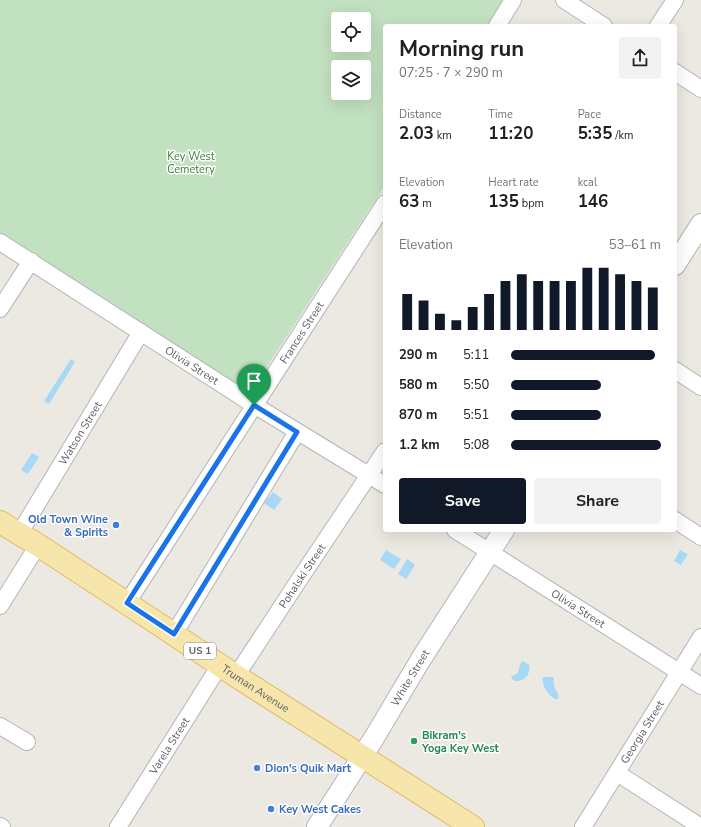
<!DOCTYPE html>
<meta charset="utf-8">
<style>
:root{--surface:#fff;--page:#f2f2f2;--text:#202124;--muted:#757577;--accent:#111827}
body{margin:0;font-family:"Nunito Sans",sans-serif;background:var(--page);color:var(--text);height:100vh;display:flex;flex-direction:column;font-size:15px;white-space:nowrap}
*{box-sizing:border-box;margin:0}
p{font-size:13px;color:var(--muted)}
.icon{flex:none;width:22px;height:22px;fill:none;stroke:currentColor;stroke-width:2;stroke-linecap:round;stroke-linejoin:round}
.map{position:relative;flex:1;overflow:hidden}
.drawer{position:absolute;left:383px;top:24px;width:294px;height:508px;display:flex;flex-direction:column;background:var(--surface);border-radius:4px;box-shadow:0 4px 16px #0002}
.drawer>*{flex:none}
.tools{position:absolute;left:331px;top:12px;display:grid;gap:8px}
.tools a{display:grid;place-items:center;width:40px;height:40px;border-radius:4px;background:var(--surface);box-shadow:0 4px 16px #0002;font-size:20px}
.pin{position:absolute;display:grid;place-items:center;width:34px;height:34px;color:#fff;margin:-41px -17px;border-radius:50% 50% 50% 0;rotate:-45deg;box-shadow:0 0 4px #0007}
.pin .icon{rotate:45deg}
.round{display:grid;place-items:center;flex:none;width:42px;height:42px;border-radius:4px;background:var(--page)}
.summary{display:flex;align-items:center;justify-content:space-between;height:68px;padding:0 16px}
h1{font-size:22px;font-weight:700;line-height:30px}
.figures{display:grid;grid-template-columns:repeat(3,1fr);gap:6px;height:68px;padding:4px 16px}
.figures div{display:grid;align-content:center}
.figures b{font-size:17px;font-weight:700}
.figures small{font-size:11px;font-weight:400}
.figures p{font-size:11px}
.chart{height:112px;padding:8px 16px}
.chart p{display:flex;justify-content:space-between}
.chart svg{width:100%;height:72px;margin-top:4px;stroke:var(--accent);stroke-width:6}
.action{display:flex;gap:8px;margin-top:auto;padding:8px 16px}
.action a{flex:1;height:46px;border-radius:4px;background:var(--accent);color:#fff;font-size:16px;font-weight:700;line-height:46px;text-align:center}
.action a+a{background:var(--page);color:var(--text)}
ul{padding:0 16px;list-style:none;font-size:13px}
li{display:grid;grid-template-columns:64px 48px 1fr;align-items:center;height:30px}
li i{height:10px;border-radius:5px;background:var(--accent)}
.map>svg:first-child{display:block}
</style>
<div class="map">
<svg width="701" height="827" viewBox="0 0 701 827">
<rect width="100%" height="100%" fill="#ece9e2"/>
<path fill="#c2e1c0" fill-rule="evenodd" d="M0,0h505l-17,26h-103v159l-135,208 -250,-159zM338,19h26v26h-26zM338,67h26v26h-26z"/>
<path fill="#a7d8f6" d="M71,359l4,3 -26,42 -5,-3z
M32,453l7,4 -11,17 -7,-4z
M273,492l9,7 -8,11 -10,-7z
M386,550l15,9 -7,10 -14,-9z
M680,550l8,4 -7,11 -7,-4z
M407,559l8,6 -9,14 -8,-5z
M523,661l6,4c2,9 -4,16 -14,16l-3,-2 -1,-3 6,-2 1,-2 3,-10z
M544,677h8l2,1c0,3 -1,5 0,7 1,6 6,7 4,14h-3c-8,-5 -11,-11 -13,-20z"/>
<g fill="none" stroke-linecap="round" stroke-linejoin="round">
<g stroke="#b2b5b8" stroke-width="18">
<g id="minor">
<path d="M564,0l40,26"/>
<path d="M497,26l16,-26"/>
<path d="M658,26l17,-26"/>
<path d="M675,72l26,17"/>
<path id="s1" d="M0,242l254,163 131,80"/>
<path d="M0,309l31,-48"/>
<path d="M675,370l26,17"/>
<path d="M675,520l26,17"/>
<path id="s2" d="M455,530l246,156"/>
<path id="s3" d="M19,534l122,-202"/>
<path id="s4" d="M127,603l258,-400"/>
<path d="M0,606l38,-61"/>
<path d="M174,634l123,-202"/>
<path id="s5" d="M236,676l61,-93 88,-132"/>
<path d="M0,726l27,16"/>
<path d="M617,773l84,54"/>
<path d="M0,826l2,1"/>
<path id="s6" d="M118,827l102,-162"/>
<path id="s7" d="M583,827l118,-190"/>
</g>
</g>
<g stroke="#b2b5b8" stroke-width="22">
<g id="tertiary">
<path d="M675,265l26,-41"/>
<path id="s8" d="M317,827l57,-89 47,-79 83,-129"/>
</g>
</g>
<g stroke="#e3b863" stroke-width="24">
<g id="primary">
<path id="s9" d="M0,522l38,23 125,82 73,49 237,151"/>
</g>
</g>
<use href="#minor" stroke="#fff" stroke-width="16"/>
<use href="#tertiary" stroke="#fff" stroke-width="20"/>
<use href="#primary" stroke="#f7e6ac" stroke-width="22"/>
</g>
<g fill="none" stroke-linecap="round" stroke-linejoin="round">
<g stroke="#fff" stroke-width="8">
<path id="route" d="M254,405l43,27 -123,202 -47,-31z"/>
</g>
<use href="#route" stroke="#1a73e8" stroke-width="5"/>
</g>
<g fill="#3f7fe0" stroke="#fff" stroke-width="1.5">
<circle cx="116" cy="525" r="4"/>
<circle cx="257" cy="768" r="4"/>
<circle cx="271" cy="809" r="4"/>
</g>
<circle fill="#2e9e5b" stroke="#fff" stroke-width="1.5" cx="414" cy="741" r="4"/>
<g text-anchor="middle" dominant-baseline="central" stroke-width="3" stroke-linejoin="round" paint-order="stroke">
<rect fill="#fff" stroke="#8c8e90" stroke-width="1" x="184" y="643" width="32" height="16" rx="3"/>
<g font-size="10" font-weight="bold" fill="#5a5e61">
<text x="200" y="651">US 1</text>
</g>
<g font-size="11" fill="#3d7e3c" stroke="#fff">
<text x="191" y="156">Key West<tspan x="191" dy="13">Cemetery</tspan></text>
</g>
<g font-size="11" fill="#5a5e61" stroke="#fff">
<text stroke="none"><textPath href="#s4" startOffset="322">Frances Street</textPath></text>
<text stroke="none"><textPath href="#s1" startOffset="228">Olivia Street</textPath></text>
<text stroke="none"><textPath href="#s3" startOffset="118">Watson Street</textPath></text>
<text stroke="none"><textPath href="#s5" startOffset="120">Pohalski Street</textPath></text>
<text stroke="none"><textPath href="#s2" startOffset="146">Olivia Street</textPath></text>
<text stroke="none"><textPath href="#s8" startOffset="176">White Street</textPath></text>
<text stroke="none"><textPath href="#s9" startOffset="305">Truman Avenue</textPath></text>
<text stroke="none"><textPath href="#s7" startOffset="112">Georgia Street</textPath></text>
<text stroke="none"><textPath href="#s6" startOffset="96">Varela Street</textPath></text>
</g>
<g font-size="11" font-weight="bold" fill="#366cbe" stroke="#fff" text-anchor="start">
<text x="108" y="519" text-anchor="end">Old Town Wine<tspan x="108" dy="13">&amp; Spirits</tspan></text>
<text x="265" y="768">Dion's Quik Mart</text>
<text x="279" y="809">Key West Cakes</text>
</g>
<g font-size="11" font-weight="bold" fill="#27864d" stroke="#fff" text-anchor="start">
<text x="422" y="735">Bikram's<tspan x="422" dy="13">Yoga Key West</tspan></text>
</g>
</g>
</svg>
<div class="tools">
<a><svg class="icon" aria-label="locate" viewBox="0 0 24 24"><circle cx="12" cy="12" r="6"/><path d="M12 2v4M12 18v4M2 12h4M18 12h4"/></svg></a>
<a><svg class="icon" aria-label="layers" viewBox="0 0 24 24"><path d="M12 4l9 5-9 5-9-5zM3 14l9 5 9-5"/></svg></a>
</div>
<div class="pin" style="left:254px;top:405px;background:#1e9e55"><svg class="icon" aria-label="arrive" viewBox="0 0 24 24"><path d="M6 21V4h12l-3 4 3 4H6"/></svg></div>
<section class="drawer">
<div class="summary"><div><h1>Morning run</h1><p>07:25 · 7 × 290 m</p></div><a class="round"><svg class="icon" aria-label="share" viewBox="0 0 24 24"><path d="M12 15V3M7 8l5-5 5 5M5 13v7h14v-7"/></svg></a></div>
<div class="figures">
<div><p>Distance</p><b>2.03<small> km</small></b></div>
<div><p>Time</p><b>11:20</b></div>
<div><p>Pace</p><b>5:35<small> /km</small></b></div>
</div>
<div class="figures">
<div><p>Elevation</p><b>63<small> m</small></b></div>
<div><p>Heart rate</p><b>135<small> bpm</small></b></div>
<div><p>kcal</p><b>146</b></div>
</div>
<div class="chart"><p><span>Elevation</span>53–61 m</p>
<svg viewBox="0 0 160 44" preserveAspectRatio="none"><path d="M5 44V22M15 44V26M25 44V34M35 44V38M45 44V30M55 44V22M65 44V14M75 44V10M85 44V14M95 44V14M105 44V14M115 44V6M125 44V6M135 44V10M145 44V14M155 44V18"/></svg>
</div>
<ul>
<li><b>290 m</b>5:11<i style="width:96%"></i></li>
<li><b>580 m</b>5:50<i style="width:60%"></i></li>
<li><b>870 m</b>5:51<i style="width:60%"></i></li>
<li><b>1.2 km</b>5:08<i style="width:100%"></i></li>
</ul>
<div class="action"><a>Save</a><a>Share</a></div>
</section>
</div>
